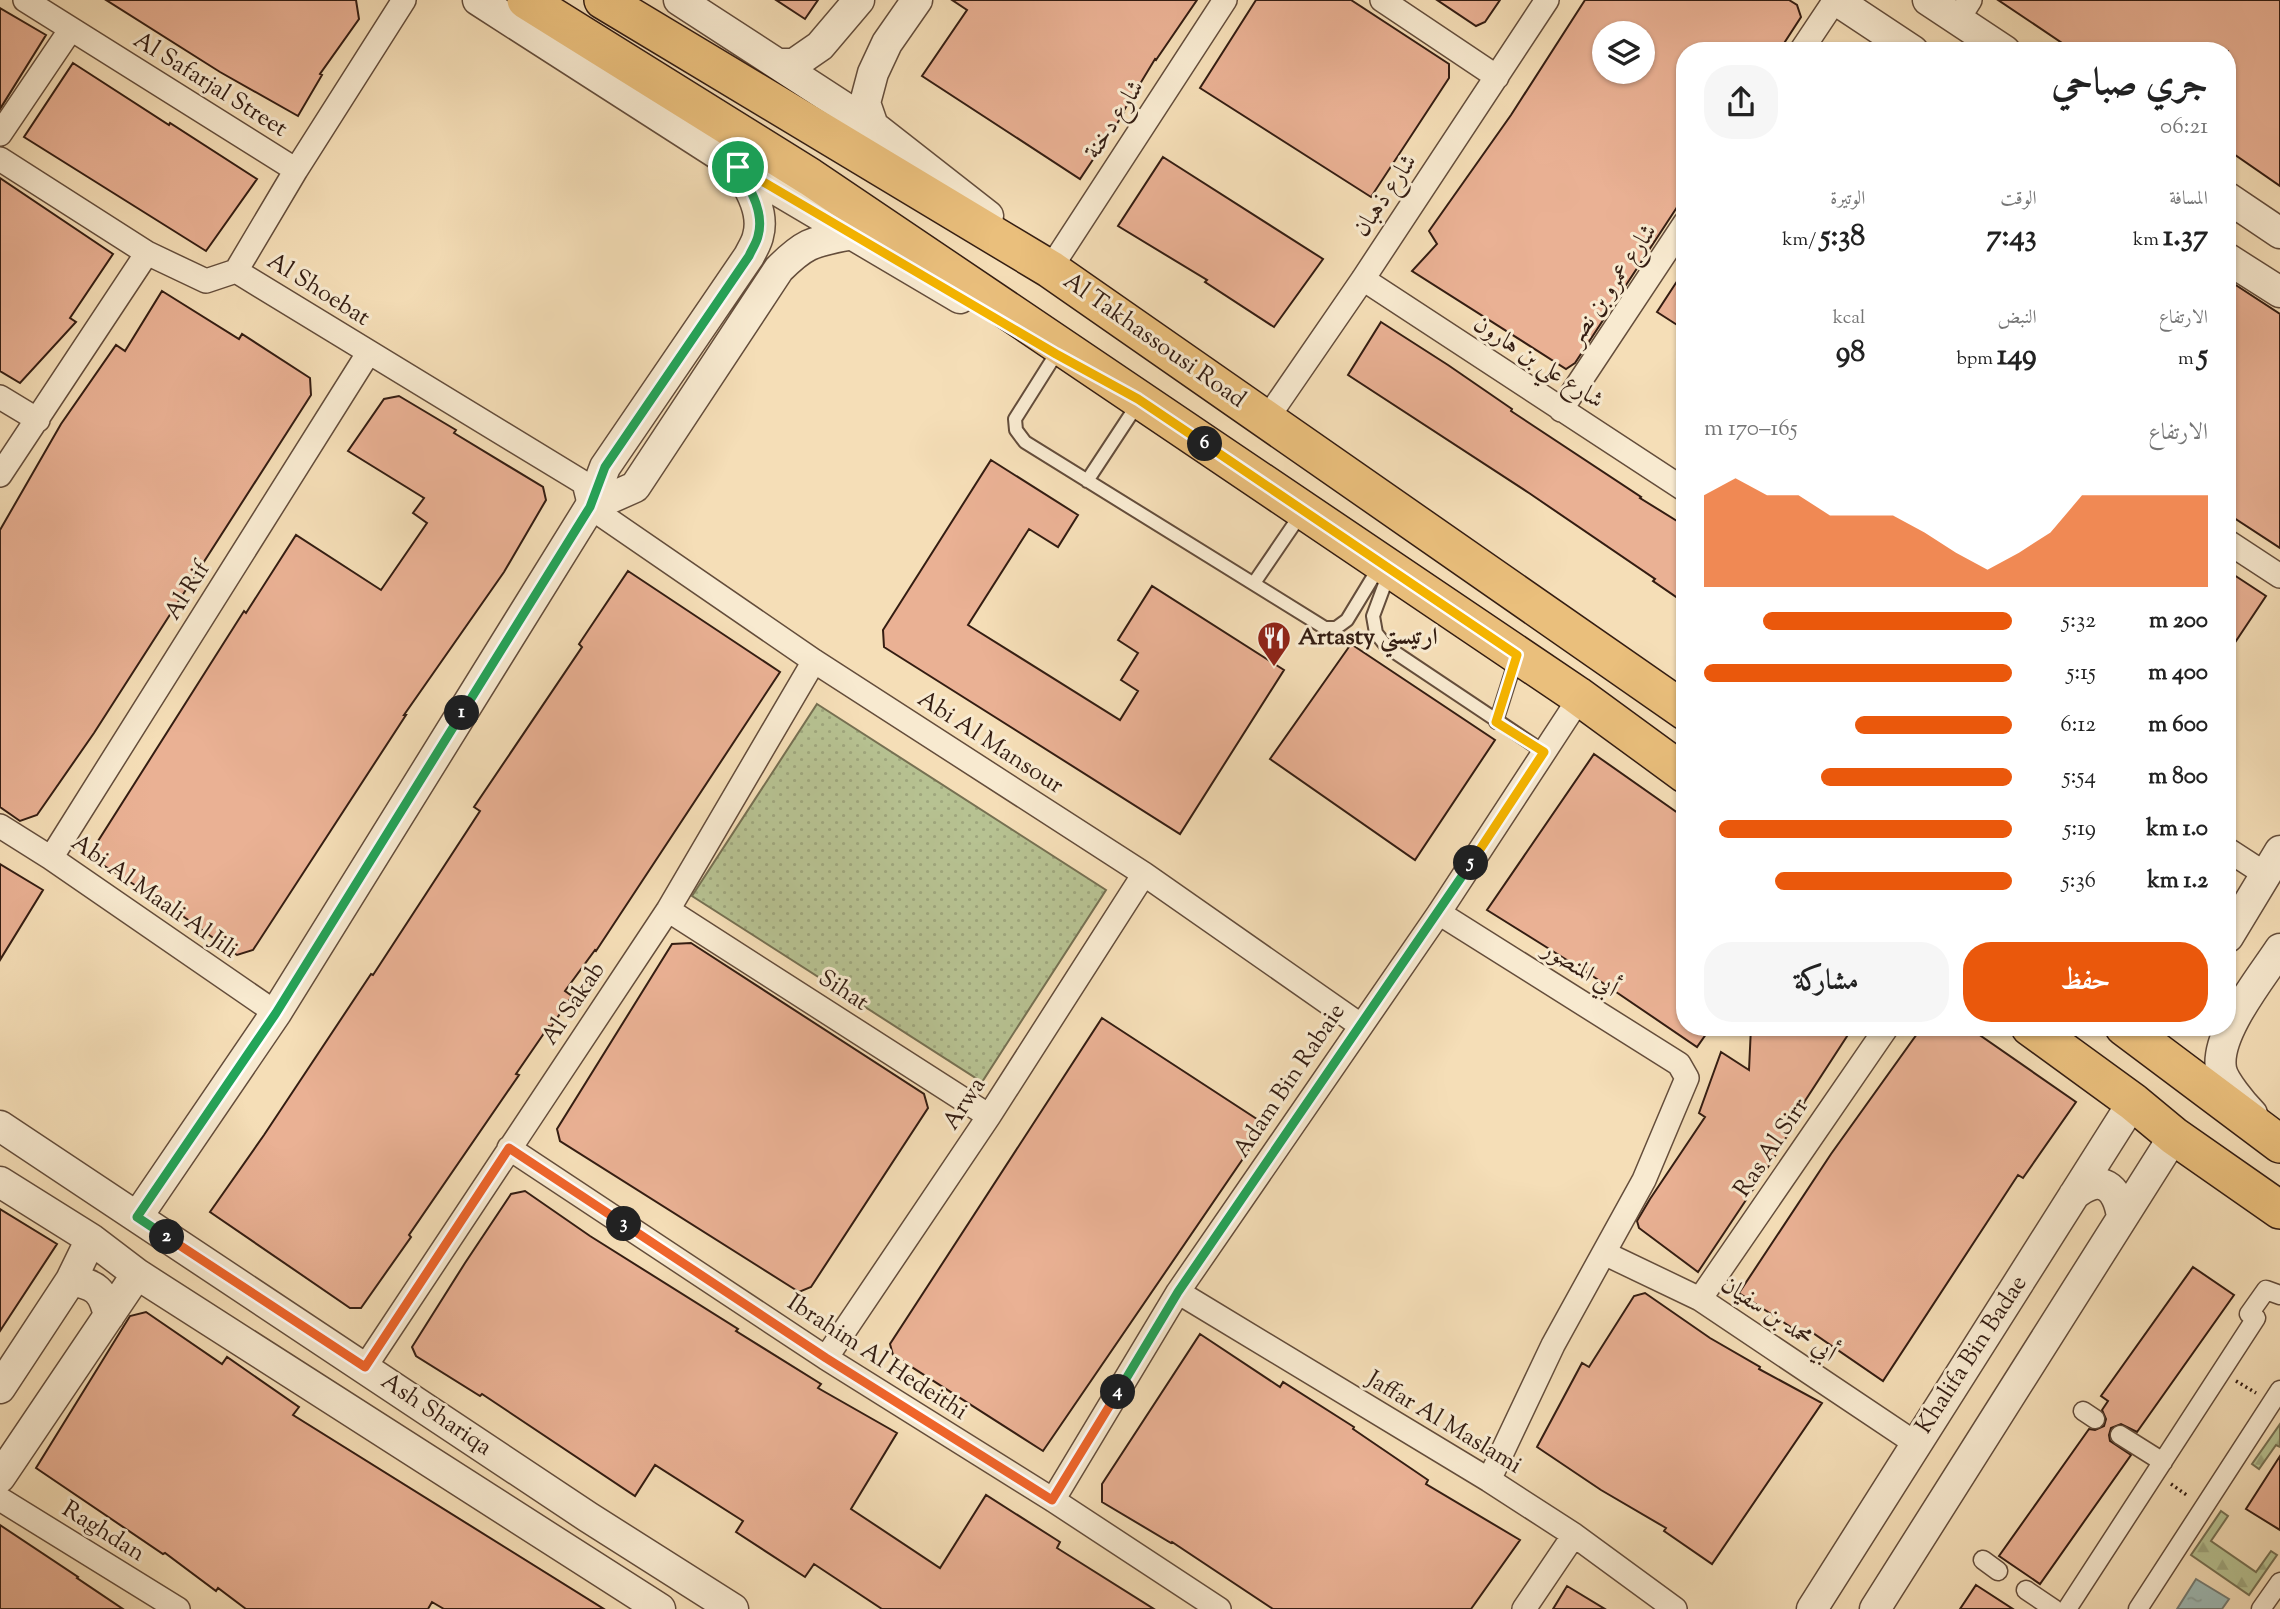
<!DOCTYPE html>
<html lang="ar">
<meta charset="utf-8">
<style>
:root{--surface:#fff;--page:#f6f6f6;--text:#222;--muted:#767676;--accent:#ea580c}
body{margin:0;font-family:"Sorts Mill Goudy",Amiri,serif;background:var(--page);color:var(--text);direction:rtl;height:100vh;display:flex;flex-direction:column;font-size:26px;white-space:nowrap}
*{box-sizing:border-box;margin:0}
p{font-size:23px;color:var(--muted)}
.icon{flex:none;width:38px;height:38px;fill:none;stroke:currentColor;stroke-width:2;stroke-linecap:round;stroke-linejoin:round}
.map{position:relative;flex:1;overflow:hidden;direction:ltr}
.sheet{position:absolute;left:1676px;top:42px;width:560px;height:994px;display:flex;flex-direction:column;background:var(--surface);border-radius:28px;box-shadow:0 2px 5px #0004;direction:rtl}
.sheet>*{flex:none}
.tools{position:absolute;left:1592px;top:21px;display:grid;gap:14px}
.tools a{display:grid;place-items:center;width:63px;height:63px;border-radius:50%;background:var(--surface);box-shadow:0 2px 5px #0004;font-size:35px}
.pin{position:absolute;display:grid;place-items:center;width:60px;height:60px;color:#fff;margin:-30px;border:4px solid #fff;border-radius:50%;box-shadow:0 2px 7px #0007}
.km{position:absolute;width:35px;height:35px;margin:-18px;border-radius:50%;background:#222;color:#fff;font-size:19px;line-height:35px;text-align:center}
.round{display:grid;place-items:center;flex:none;width:74px;height:74px;border-radius:28px;background:var(--page)}
.summary{display:flex;align-items:center;justify-content:space-between;height:119px;padding:0 28px}
h1{font-size:38px;font-weight:700;line-height:52px}
.stats{display:grid;grid-template-columns:repeat(3,1fr);gap:10px;height:119px;padding:7px 28px}
.stats div{display:grid;align-content:center}
.stats b{font-size:30px;font-weight:700}
.stats small{font-size:19px;font-weight:400}
.stats p{font-size:19px}
.chart{height:196px;padding:14px 28px}
.chart p{display:flex;justify-content:space-between}
.chart svg{width:100%;height:126px;margin-top:7px;fill:var(--accent);opacity:.7}
.action{display:flex;gap:14px;margin-top:auto;padding:14px 28px}
.action a{flex:1;height:80px;border-radius:28px;background:var(--accent);color:#fff;font-size:28px;font-weight:700;line-height:80px;text-align:center}
.action a+a{background:var(--page);color:var(--text)}
ul{padding:0 28px;list-style:none;font-size:23px}
li{display:grid;grid-template-columns:112px 84px 1fr;align-items:center;height:52px}
li i{height:18px;border-radius:9px;background:var(--accent)}
.map>svg:first-child{display:block}
</style>
<div class="map">
<svg width="2280" height="1609" viewBox="0 0 2280 1609">
<defs>
<pattern id="forest-firs" width="22" height="20" patternUnits="userSpaceOnUse" patternTransform="scale(1.75)"><rect width="22" height="20" fill="#b7c292"/><path d="M5 1l3.5 6h-7zM16 11l3.5 6h-7z" fill="#9ea67d"/></pattern>
<pattern id="park-dots" width="8" height="8" patternUnits="userSpaceOnUse" patternTransform="scale(1.75)"><rect width="8" height="8" fill="#b7c292"/><path d="M2 2h.1M6 6h.1" fill="none" stroke="#9ea67d" stroke-width="1.8" stroke-linecap="round"/></pattern>
<pattern id="water-ripples" width="26" height="14" patternUnits="userSpaceOnUse" patternTransform="scale(1.75)"><rect width="26" height="14" fill="#9ebbb6"/><path d="M2 4q2-2 4 0t4 0M15 11q2-2 4 0t4 0" fill="none" stroke="#89a09b"/></pattern>
</defs>
<rect width="100%" height="100%" fill="#f5deb7"/>
<filter id="stains"><feTurbulence type="fractalNoise" baseFrequency=".00286" numOctaves="4"/><feColorMatrix values="0 0 0 0 .2 0 0 0 0 .09 0 0 0 0 .02 0 0 0 .5 -.17"/></filter>
<radialGradient id="worn" r=".72"><stop offset=".6" stop-color="#630" stop-opacity="0"/><stop offset="1" stop-color="#630" stop-opacity=".3"/></radialGradient>
<path fill="url(#forest-firs)" stroke="#767052" stroke-width="2" d="M2280,1424v23l-4,-2 -17,24 -7,-5z
M2221,1511l7,5 -17,25 45,31 15,-21 6,4 -28,40 -58,-40z"/>
<path fill="url(#park-dots)" stroke="#767052" stroke-width="2" d="M817,704l289,186 -124,192 -290,-186z"/>
<path fill="url(#water-ripples)" stroke="#747c74" stroke-width="2" d="M2196,1579l33,20 -7,10h-45z"/>
<path fill="#eab194" stroke="#341d12" stroke-width="2" fill-rule="evenodd" d="M106,0h250l3,19 -39,55 2,1 -24,41 -78,-44z
M776,0h42l-13,19z
M952,0h245l-41,60 -1,-1 -32,53 1,1 -44,66 -158,-103 45,-66z
M1256,0h95l98,64v14l-78,119 -171,-109z
M1437,0h63l-15,22 -9,4z
M1585,0h204l8,5 4,12 -22,34h-94v144l-110,168 -9,6 -154,-98 25,-27 -8,-13 82,-116zM1605,33h38v39h-38z
M1998,0h282v186l-52,-36v-99h-154z
M0,8l46,27 -46,74z
M73,63l96,62 1,-2 87,56 -51,72 -182,-114z
M1163,157l160,102 -49,68 -69,-45 2,-2 -89,-54z
M0,178l113,76 -43,64 6,4 -56,61 -20,-12z
M1685,269v61l-28,-18z
M2228,280l52,34v234l-52,-34z
M162,291l77,48 3,-5 68,44 1,17 -217,338 -57,82 -17,6 -20,-14v-277l61,-106 55,-79 9,6z
M1381,322l67,43 64,44 -1,2 130,86 -1,1 45,28v77l-32,-22 2,-2 -126,-86 -181,-118z
M399,396l57,34 -2,3 89,54 3,13 -42,72 -100,143h2l-153,235 -16,5 -64,-46 -78,-49 -2,-11 151,-238 2,2 50,-78 85,55 46,-67 -14,-10 11,-15 -76,-47 36,-52z
M991,460l87,55 -20,32 -29,-18 -61,96 152,95 18,-29 -17,-11 17,-27 -20,-13 34,-54 132,84 -104,164 -296,-187 -1,-17z
M628,571l152,101 -184,279 -1,-1 -30,41 7,5 -21,31 -2,-1 -33,48 3,1 -110,160 2,2 -50,71h-11l-140,-96 54,-77 107,-161 2,1 107,-164 -6,-4 108,-160 -3,-3z
M2228,571l38,25 -38,57z
M1351,644l144,96 -80,120 -145,-101z
M1594,754l91,64v209h26l-14,20 -103,-70 -107,-67z
M0,864l43,26 -43,70z
M691,943l233,151 4,14 -117,179 -12,5 -239,-151 -3,-12 115,-185z
M1102,1018l164,107 -223,326 -150,-96 -3,-11z
M1751,1027h102l-50,77 3,1 -36,59 -72,108 -59,-44 -2,-7 13,-22 55,-82 -6,-4 22,-61 28,18z
M1922,1027h46l108,75 -53,76 -5,-3 -135,206 -76,-52 -4,6 -64,-42 92,-139z
M525,1191l65,45 148,93 -2,2 85,53 -3,4 79,45 -46,76 89,59 46,-73 74,47 -3,6 97,61h-272l-68,-45 -9,13 -69,-45 7,-11 -88,-56 -20,31 -153,-102 -2,2 -64,-40 -4,-9 53,-84 46,-69z
M0,1209l57,35 -57,87z
M2193,1267l41,28 -97,137 -16,-8 -10,4 -2,7 1,6 21,14 -91,129 -41,-28 90,-127 6,1 9,-4 2,-7 -4,-9 6,-9 -7,-5z
M1645,1293l65,45 50,29 -1,2 63,34 -110,161 -48,-33 2,-3 -65,-38 -64,-43 45,-84 7,4 45,-71z
M146,1312l76,52 5,-7 72,50 -6,8 311,194h-160l-12,-7 -4,7h-182l-28,-21 -2,3 -51,-38 -2,1 -127,-86 94,-152z
M1200,1334l80,53 3,-5 71,45 -1,2 75,51 -2,4 94,56 -49,69h-198l-101,-67 -1,1 -69,-41v-18z
M2280,1456v74l-34,-21z
M0,1525l78,52 -1,1 46,31h-123z
M1976,1585l37,24h-53z
M1567,1586l38,23h-52z"/>
<g fill="none" stroke-linecap="round" stroke-linejoin="round">
<g stroke="#644d3b" stroke-width="16">
<path id="service" d="M1056,354l-41,65 1,11 9,12 300,186h11l11,-8 34,-56
M1087,481l52,-79
M1389,573l-16,43 3,17 11,14 157,105
M1254,583l47,-69
M1496,722l20,-63"/>
</g>
<g stroke="#644d3b" stroke-width="21">
<path id="pedestrian" d="M2083,1411l12,8
M2120,1435l43,27
M1983,1560l15,11
M2026,1590l28,19
M2067,1609l189,-291 -7,-4 17,-24 14,5
M2138,1609l142,-219
M2261,1609l19,-27"/>
</g>
<g stroke="#644d3b" stroke-width="26">
<path id="minor" d="M25,0l271,170
M1382,0l115,77
M1958,19l12,-19
M1801,51l34,-51
M0,134l71,-105
M0,159l147,94 59,28 30,-10 348,212 6,24 224,154 330,213 216,151
M1050,269l175,-269
M236,271l60,-101 108,-170
M1363,279l322,211
M0,397l38,23
M1561,410l124,-187
M1266,420l97,-141 184,-279
M0,475l147,-222
M2228,542l52,34
M0,826l51,32 225,155
M2228,850l37,24
M51,858l318,-506
M668,910l321,206
M1439,913l240,151 8,14 -43,102 -91,165 -64,135
M509,1148l317,210 227,142 166,109
M1604,1253l96,46 215,144
M1178,1292l311,188 85,55 101,74
M1700,1299l187,-272
M826,1358l163,-242 155,-242
M365,1367l303,-457 146,-249
M0,1499l178,110
M1053,1500l125,-208 261,-379 136,-208 2,-10
M1524,1609l50,-74"/>
</g>
<g stroke="#644d3b" stroke-width="33">
<path id="tertiary" d="M478,0l260,167 222,131
M679,0l194,126 115,90
M1836,0l77,51
M1928,0l77,51
M778,64h16l26,-18 39,-46
M873,126l-8,-23 8,-30 14,-30 30,-43
M2228,198l52,35
M2228,259l52,33
M590,507l15,-40 144,-211c3,-6 8,-14 9,-20 7,-24 -9,-49 -20,-68
M2228,937l52,-86
M2252,1114c-9,-9 -29,-33 -31,-45 -6,-35 40,-91 59,-120
M0,1126l588,391 145,92
M0,1182l91,57 46,35 523,335
M2074,1195c27,-23 44,-8 48,22
M137,1217l139,-204 314,-506 45,-20 144,-218c28,-28 35,-27 73,-35
M71,1280c25,5 32,10 38,36
M0,1388l71,-108 20,-41
M0,1477l137,-203
M1812,1609l321,-507
M1875,1609l299,-473"/>
</g>
<g stroke="#341d12" stroke-width="40">
<path id="primary" d="M526,0l284,177 767,518 108,79
M603,0l447,269 635,442
M2030,1027l103,75 41,34 106,74
M2124,1027l156,117"/>
</g>
<path stroke="#341d12" stroke-width="3.5" stroke-dasharray="2 3.5" stroke-linecap="butt" d="M2236,1381l20,12
M2171,1484l17,12"/>
<use href="#service" stroke="#f8ead0" stroke-width="12"/>
<use href="#pedestrian" stroke="#f8ead0" stroke-width="18"/>
<use href="#minor" stroke="#f8ead0" stroke-width="23"/>
<use href="#tertiary" stroke="#f8ead0" stroke-width="30"/>
<use href="#primary" stroke="#eabf7c" stroke-width="37"/>
</g>
<g fill="none" stroke-linecap="round" stroke-linejoin="round">
<g stroke="#fff" stroke-width="14">
<path id="split-1" d="M462,713l128,-206 15,-40 144,-211c3,-7 8,-14 9,-20 7,-24 -9,-49 -20,-69"/>
</g>
<g stroke="#fff" stroke-width="14">
<path id="split-2" d="M167,1237l-30,-20 139,-204 186,-300"/>
</g>
<g stroke="#fff" stroke-width="14">
<path id="split-3" d="M167,1237l198,130 144,-219 115,76"/>
</g>
<g stroke="#fff" stroke-width="14">
<path id="split-4" d="M624,1224l202,134 226,142 66,-108"/>
</g>
<g stroke="#fff" stroke-width="14">
<path id="split-5" d="M1118,1392l60,-100 293,-429"/>
</g>
<g stroke="#fff" stroke-width="14">
<path id="split-6" d="M1205,444l312,211 -21,67 48,30 -73,111"/>
</g>
<g stroke="#fff" stroke-width="14">
<path id="split-7" d="M738,167l318,187 82,45 67,45"/>
</g>
<use href="#split-1" stroke="#22a559" stroke-width="9"/>
<use href="#split-2" stroke="#22a559" stroke-width="9"/>
<use href="#split-3" stroke="#f0652b" stroke-width="9"/>
<use href="#split-4" stroke="#f0652b" stroke-width="9"/>
<use href="#split-5" stroke="#22a559" stroke-width="9"/>
<use href="#split-6" stroke="#f5b400" stroke-width="9"/>
<use href="#split-7" stroke="#f5b400" stroke-width="9"/>
</g>
<defs>
<g id="restaurant-pin" transform="scale(1.75)"><path d="M0 17L-7.5 6A9.5 9.5 0 1 1 7.5 6Z" fill="#8f2418" stroke="#f8ead0"/><path d="M-5-6h1v4h1v-4h1v4h1v-4h1v5L-1.5 .5V6h-2V.5L-5-1ZM5-6V6H3V1.5H1.5Q1.5-4 5-6Z" fill="#fff"/></g>
</defs>
<g fill-rule="evenodd">
<use href="#restaurant-pin" x="1274" y="638"/>
</g>
<g text-anchor="middle" dominant-baseline="central" stroke-width="6" stroke-linejoin="round" paint-order="stroke">
<g font-size="24" fill="#341d12" stroke="#f8ead0">
<text transform="translate(210 85) rotate(32)">Al Safarjal Street</text>
<text transform="translate(1115 120) rotate(-57)">شارع دخنة</text>
<text transform="translate(1386 196) rotate(-56)">شارع ذهبان</text>
<text transform="translate(1613 285) rotate(-56)">شارع عمرو بن نصر</text>
<text transform="translate(318 290) rotate(32)">Al Shoebat</text>
<text transform="translate(1154 341) rotate(35)">Al Takhassousi Road</text>
<text transform="translate(1538 363) rotate(33)">شارع علي بن هارون</text>
<text transform="translate(188 591) rotate(-58)">Al Rif</text>
<text transform="translate(990 743) rotate(33)">Abi Al Mansour</text>
<text transform="translate(154 897) rotate(35)">Abi Al Maali Al Jili</text>
<text transform="translate(1580 970) rotate(32)">أبي المنصور</text>
<text transform="translate(843 991) rotate(33)">Sihat</text>
<text transform="translate(574 1004) rotate(-56)">Al Sakab</text>
<text transform="translate(1290 1081) rotate(-56)">Adam Bin Rabaie</text>
<text transform="translate(965 1104) rotate(-57)">Arwa</text>
<text transform="translate(1772 1148) rotate(-56)">Ras Al Sirr</text>
<text transform="translate(1778 1320) rotate(34)">أبي محمد بن سفيان</text>
<text transform="translate(1972 1355) rotate(-57)">Khalifa Bin Badae</text>
<text transform="translate(877 1358) rotate(33)">Ibrahim Al Hedeithi</text>
<text transform="translate(436 1415) rotate(34)">Ash Shariqa</text>
<text transform="translate(1444 1423) rotate(31)">Jaffar Al Maslami</text>
<text transform="translate(103 1532) rotate(32)">Raghdan</text>
</g>
<g font-size="24" font-weight="bold" fill="#341d12" stroke="#f8ead0" text-anchor="start">
<text x="1298" y="638">Artasty ارتيستي</text>
</g>
</g>
<rect width="100%" height="100%" filter="url(#stains)"/>
<rect width="100%" height="100%" fill="url(#worn)"/>
</svg>
<div class="tools">
<a><svg class="icon" aria-label="layers" viewBox="0 0 24 24"><path d="M12 4l9 5-9 5-9-5zM3 14l9 5 9-5"/></svg></a>
</div>
<div class="pin" style="left:738px;top:167px;background:#1e9e55"><svg class="icon" aria-label="arrive" viewBox="0 0 24 24"><path d="M6 21V4h12l-3 4 3 4H6"/></svg></div>
<b class="km" style="left:462px;top:713px">1</b>
<b class="km" style="left:167px;top:1237px">2</b>
<b class="km" style="left:624px;top:1224px">3</b>
<b class="km" style="left:1118px;top:1392px">4</b>
<b class="km" style="left:1471px;top:863px">5</b>
<b class="km" style="left:1205px;top:444px">6</b>
<section class="sheet">
<div class="summary"><div><h1>جري صباحي</h1><p>06:21</p></div><a class="round"><svg class="icon" aria-label="share" viewBox="0 0 24 24"><path d="M12 15V3M7 8l5-5 5 5M5 13v7h14v-7"/></svg></a></div>
<div class="stats">
<div><p>المسافة</p><b>1.37<small> km</small></b></div>
<div><p>الوقت</p><b>7:43</b></div>
<div><p>الوتيرة</p><b>5:38<small> /km</small></b></div>
</div>
<div class="stats">
<div><p>الارتفاع</p><b>5<small> m</small></b></div>
<div><p>النبض</p><b>149<small> bpm</small></b></div>
<div><p>kcal</p><b>98</b></div>
</div>
<div class="chart"><p><span>الارتفاع</span>165–170 m</p>
<svg viewBox="0 0 160 44" preserveAspectRatio="none"><path d="M0 44V12L10 6L20 12L30 12L40 19L50 19L60 19L70 25L80 32L90 38L100 32L110 25L120 12L130 12L140 12L150 12L160 12V44z"/></svg>
</div>
<ul>
<li><b>200 m</b>5:32<i style="width:81%"></i></li>
<li><b>400 m</b>5:15<i style="width:100%"></i></li>
<li><b>600 m</b>6:12<i style="width:51%"></i></li>
<li><b>800 m</b>5:54<i style="width:62%"></i></li>
<li><b>1.0 km</b>5:19<i style="width:95%"></i></li>
<li><b>1.2 km</b>5:36<i style="width:77%"></i></li>
</ul>
<div class="action"><a>حفظ</a><a>مشاركة</a></div>
</section>
</div>
